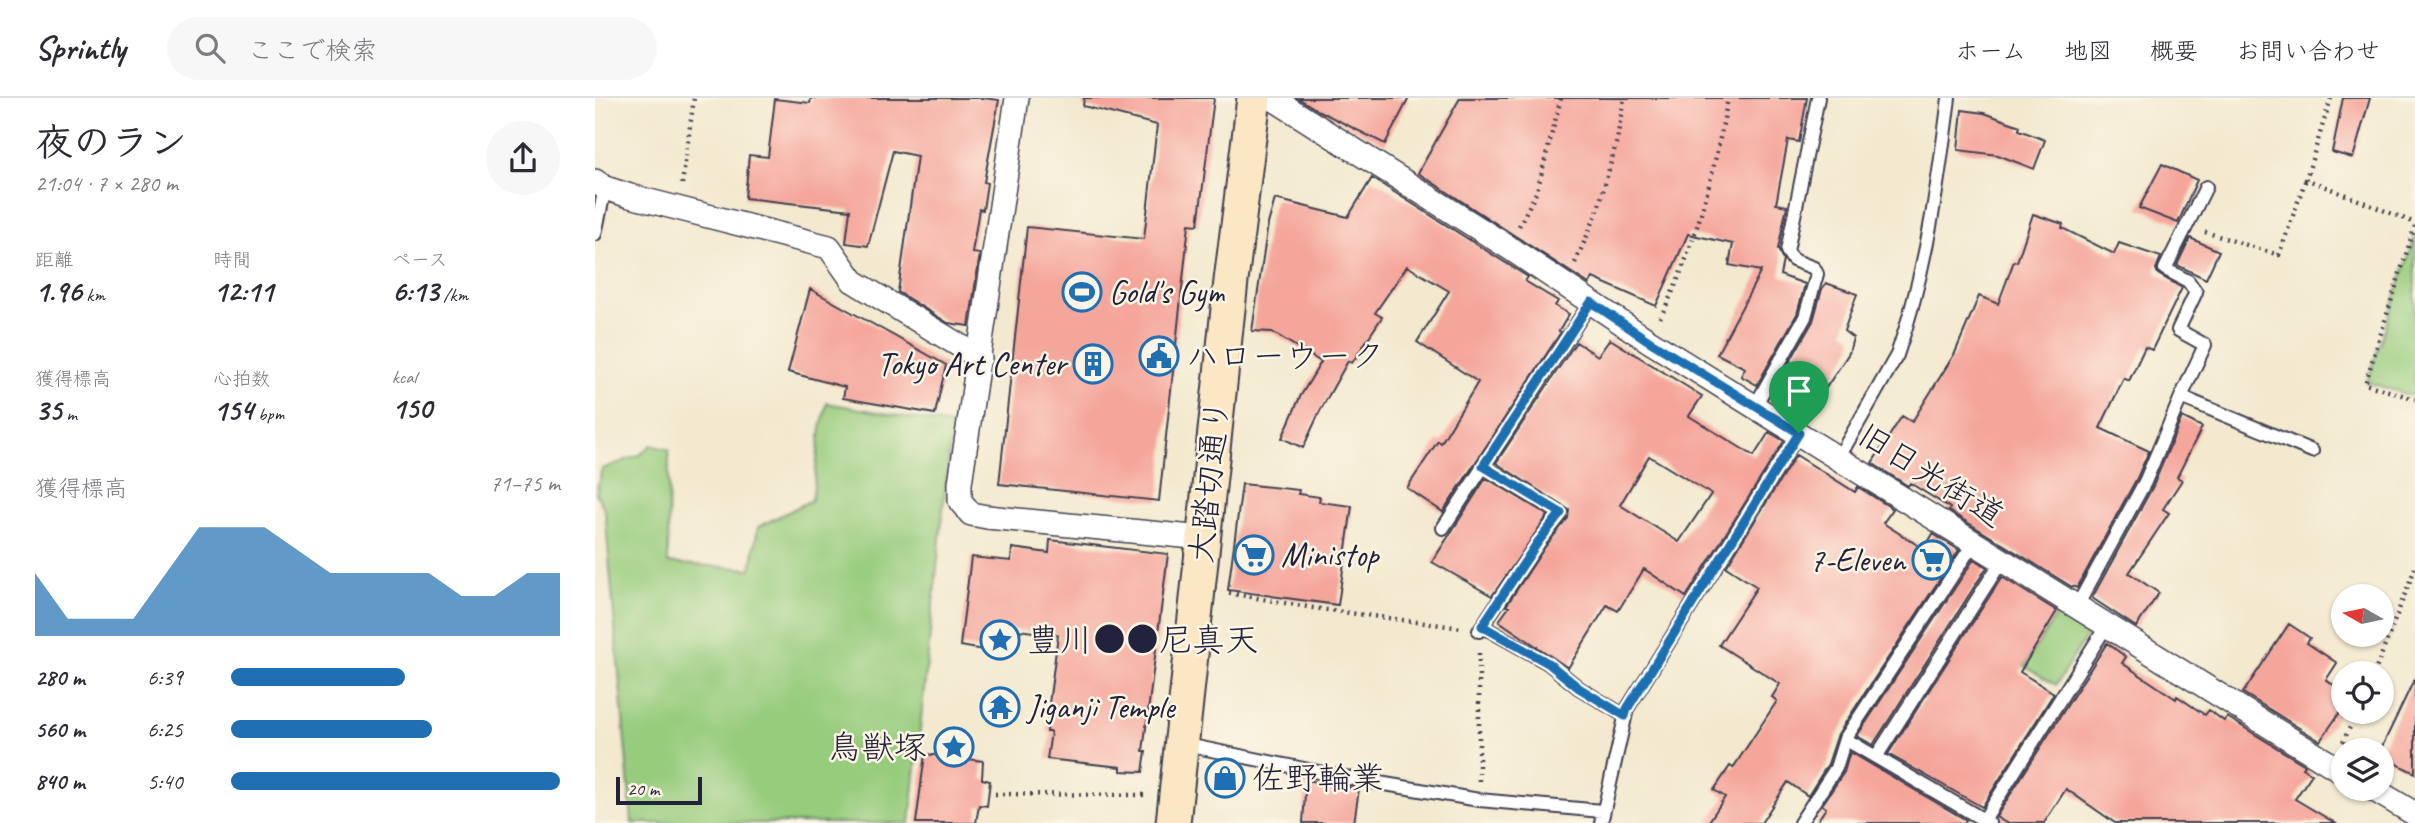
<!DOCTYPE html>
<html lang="ja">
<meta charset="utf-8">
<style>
:root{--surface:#fff;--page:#f7f7f7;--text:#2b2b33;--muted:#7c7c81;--line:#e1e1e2;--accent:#1f6fb2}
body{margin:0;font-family:Caveat,"Klee One",sans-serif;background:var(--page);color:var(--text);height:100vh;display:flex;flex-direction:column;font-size:26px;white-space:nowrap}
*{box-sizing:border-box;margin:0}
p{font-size:23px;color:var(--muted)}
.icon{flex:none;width:38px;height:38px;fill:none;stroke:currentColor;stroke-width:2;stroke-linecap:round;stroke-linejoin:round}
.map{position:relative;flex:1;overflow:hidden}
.details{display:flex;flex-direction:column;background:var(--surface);width:595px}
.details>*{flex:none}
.needle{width:46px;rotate:279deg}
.controls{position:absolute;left:1736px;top:486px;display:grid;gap:14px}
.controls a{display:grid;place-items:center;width:63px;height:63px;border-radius:50%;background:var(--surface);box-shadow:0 2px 5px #0004;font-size:35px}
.scale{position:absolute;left:21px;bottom:18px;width:86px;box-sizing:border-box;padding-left:7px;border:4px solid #22223b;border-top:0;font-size:19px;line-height:24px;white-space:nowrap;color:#22223b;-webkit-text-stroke:5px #fcf5e5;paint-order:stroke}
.pin{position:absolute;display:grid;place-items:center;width:60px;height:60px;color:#fff;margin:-72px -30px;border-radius:50% 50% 50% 0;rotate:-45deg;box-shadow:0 0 7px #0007}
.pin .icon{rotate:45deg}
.round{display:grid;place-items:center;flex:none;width:74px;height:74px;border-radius:37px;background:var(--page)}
.overview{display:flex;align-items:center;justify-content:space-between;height:119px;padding:0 35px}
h1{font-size:38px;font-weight:800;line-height:52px}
.metrics{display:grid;grid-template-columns:repeat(3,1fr);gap:10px;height:119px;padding:7px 35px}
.metrics div{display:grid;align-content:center}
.metrics b{font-size:30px;font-weight:800}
.metrics small{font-size:19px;font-weight:400}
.metrics p{font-size:19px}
.chart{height:196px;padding:14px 35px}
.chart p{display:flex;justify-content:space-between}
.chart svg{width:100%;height:126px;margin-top:7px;fill:var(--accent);opacity:.7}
ul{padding:0 35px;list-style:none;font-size:23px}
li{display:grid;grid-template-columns:112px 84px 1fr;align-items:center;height:52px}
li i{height:18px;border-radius:9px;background:var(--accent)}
header{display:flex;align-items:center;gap:42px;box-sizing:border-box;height:98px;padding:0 35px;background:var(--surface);border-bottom:2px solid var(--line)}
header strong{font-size:33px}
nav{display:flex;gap:38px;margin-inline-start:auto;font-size:24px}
.search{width:490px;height:63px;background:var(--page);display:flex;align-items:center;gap:18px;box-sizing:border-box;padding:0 24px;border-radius:38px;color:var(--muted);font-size:26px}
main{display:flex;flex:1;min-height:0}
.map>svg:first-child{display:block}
</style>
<header>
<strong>Sprintly</strong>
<div class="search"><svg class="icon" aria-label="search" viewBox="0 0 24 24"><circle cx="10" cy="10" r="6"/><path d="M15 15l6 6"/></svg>ここで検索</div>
<nav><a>ホーム</a><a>地図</a><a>概要</a><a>お問い合わせ</a></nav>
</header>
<main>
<section class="details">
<div class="overview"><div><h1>夜のラン</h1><p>21:04 · 7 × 280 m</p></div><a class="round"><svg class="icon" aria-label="share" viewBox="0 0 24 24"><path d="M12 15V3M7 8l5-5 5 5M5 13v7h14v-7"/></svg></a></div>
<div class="metrics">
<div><p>距離</p><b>1.96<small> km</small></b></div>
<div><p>時間</p><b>12:11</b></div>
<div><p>ペース</p><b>6:13<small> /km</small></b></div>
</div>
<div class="metrics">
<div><p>獲得標高</p><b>35<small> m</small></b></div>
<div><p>心拍数</p><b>154<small> bpm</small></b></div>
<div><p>kcal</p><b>150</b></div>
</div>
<div class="chart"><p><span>獲得標高</span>71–75 m</p>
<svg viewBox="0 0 160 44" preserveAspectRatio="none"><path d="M0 44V22L10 38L20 38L30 38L40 22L50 6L60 6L70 6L80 14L90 22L100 22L110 22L120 22L130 30L140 30L150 22L160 22V44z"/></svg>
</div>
<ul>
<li><b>280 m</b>6:39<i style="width:53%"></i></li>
<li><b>560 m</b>6:25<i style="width:61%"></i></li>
<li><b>840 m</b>5:40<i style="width:100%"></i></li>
</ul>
</section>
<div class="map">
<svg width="1820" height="725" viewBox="0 0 1820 725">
<rect width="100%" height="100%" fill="#fcf5e5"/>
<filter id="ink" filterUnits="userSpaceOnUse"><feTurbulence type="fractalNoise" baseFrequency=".0143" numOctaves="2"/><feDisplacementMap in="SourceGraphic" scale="14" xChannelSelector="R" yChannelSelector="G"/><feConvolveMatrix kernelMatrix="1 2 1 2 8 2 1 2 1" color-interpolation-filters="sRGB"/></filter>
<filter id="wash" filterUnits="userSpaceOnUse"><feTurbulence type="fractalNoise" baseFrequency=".00686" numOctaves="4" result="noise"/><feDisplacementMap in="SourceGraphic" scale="28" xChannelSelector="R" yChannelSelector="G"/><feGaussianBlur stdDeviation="1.57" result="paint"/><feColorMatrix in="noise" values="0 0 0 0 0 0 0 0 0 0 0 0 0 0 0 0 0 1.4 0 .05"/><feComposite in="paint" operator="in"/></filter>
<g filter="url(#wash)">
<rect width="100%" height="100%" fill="#f3e9cf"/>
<path fill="#97cc7d" stroke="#5c775c" stroke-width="2" d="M1820,139v160l-48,-15z
M232,305l125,22c-15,133 -27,266 -42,398h-278l-27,-312 -9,-18 6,-24 38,-14 11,-10 18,5 -1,113 83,6 7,-42 54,-27 9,-72z
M1465,511l25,15 1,13 -30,48 -32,-19z"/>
<g id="blocks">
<path fill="#f5a69b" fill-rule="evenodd" d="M216,0h172l16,2 -15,82 3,1 -4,27 -4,-1 -7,44 8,1 -11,72 -21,-3 -50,-31 19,-136 -24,-5 -25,95 -22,-3 4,-33 -105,-12 4,-43 19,2 7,-58 35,4z
M489,0h130l-16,127 -9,-1 -30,277 -160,-17 28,-257 117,12 13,-114 -74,-19z
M703,0h111l-24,46 -66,-33z
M865,0h347l-8,44 -11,-2 -12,64 11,2 -9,43 5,11 -3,15 25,9 -8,30 -40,71 -16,-9 4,-8 -28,-14 44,-83 -32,-6 4,-21 -45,-10 -32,72 -63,-28 -4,6 -171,-111z
M1748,0h27l-17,60 -21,-6z
M1367,12l22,3 36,13 -1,4 26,10 -11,29 -36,-14 -40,-5z
M1567,66l35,16 -19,43 -39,-15z
M777,80l156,99 -3,4 33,20 -3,5 14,8 -10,17 2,1 -118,180 -36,-24 31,-47 3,2 37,-61 -61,-40 32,-51 -42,-25 -32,47 7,4 -30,46 -4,-2 -28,50 -17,37 -21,-10 18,-41 21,-35 -49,-30 -20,-1 16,-107 7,-25 73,18z
M1438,116l30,10 -1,4 52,26 5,-11 42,14 -5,12 2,5 24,14 -30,62 -7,-3 -16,34 -5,-3 -24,50 49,23 -12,27 -60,110 -4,-2 -1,1 -123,-76 1,-3 -40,-25 -2,3 -36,-23 30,-47 10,6 43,-69 24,-57 19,8 16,-43 3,1z
M1595,140l29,13 -13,28 -29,-14z
M1231,185l31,11 -13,37 9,7 -4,15 -45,68 -20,-13 4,-7 -16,-8 41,-72 9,-32z
M215,191l136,76 -11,49 -92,-16 2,-11 -57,-15z
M1015,241l92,57 -13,20 65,40 15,-24 15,9 -98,156 -42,-28 -26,42 -11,-6 -39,63 -69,-47 10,-14 -3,-1 39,-59 23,-29 1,-8 -73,-47 80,-121 22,14zM1054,358l62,38 -32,48 -59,-37z
M1587,319l20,10 -25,50 5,3 -19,29 6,4 -40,60 30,20 -23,34 -44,-29 61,-112z
M1201,357l59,37 3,-5 35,22 -10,14 41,26 9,-15 26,16 -121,184 -10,30 -20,32 -20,-14 -27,41h-53l17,-26 -11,-7 16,-24 3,2 44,-67 -5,-4 8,-13 -61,-39 38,-58 -31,-20z
M891,380l62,37 -56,81 -60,-34z
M647,386l57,6 -1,4 22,3 -1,5 33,4 -14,99 -110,-15z
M455,442l118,14 -25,197h3l-3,21 -22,-1v-4l-74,-8 4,-27h-4l2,-28 9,-69 -64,-8 -4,24 -30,-5 11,-89 40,4 1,-13 37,5z
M1379,461l13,8 -114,178 -16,-9z
M1407,479l55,34 -37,61 34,21 -72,114 -94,-53z
M1694,526l21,14 -3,5 30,20 -11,17 17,11v17l-23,33 -77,-48z
M1512,545l19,14 -4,6 54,36 1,-3 28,19 4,-5 15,11 3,-4 78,48 -2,3 9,6 -17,25 40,24h-220l-49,-34 -22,34h-38l-10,-6z
M1820,580v95l-33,-16v-6h-2z
M1255,654l116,68 -2,3h-148l10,-15 -4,-3 22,-33z
M330,656l58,7 -1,18 8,2 -3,25 -8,-1 -3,18h-60z
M711,682l53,9 -5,34h-51z"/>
</g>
</g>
<g filter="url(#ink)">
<use href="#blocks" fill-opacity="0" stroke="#414051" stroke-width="2"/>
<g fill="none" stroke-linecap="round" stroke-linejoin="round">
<g stroke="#414051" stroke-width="16">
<path id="lane" d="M0,136l10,-46
M1586,299l24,-52 -27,-15 18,-38 -8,-11 -23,-12 41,-82
M1160,308l50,-89 12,-43 -3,-6 -21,-8 -6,-9 31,-153
M1244,359l58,-102c29,-83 41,-170 52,-257
M848,430l148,-226
M1482,508l68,-124 36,-85 131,54
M887,528l66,37 31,25 46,28
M884,533l59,-89 23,-29 -78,-47
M1250,641l144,84
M587,646l156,32 141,24 123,11
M1281,659l127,-198
M1006,725l26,-114 172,-276
M1205,725l36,-55 9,-29 130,-198
M1387,725l125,-198"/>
</g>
<g stroke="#414051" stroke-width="26">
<path id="street" d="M422,0l-57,385v18l11,13 16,3 216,21
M677,0l236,149 141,94 694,431
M0,83l10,7 25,8 199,51 24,34 127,77
M1778,691l42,25"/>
</g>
<g stroke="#414051" stroke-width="37">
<path id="secondary" d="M578,725l58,-542 23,-183"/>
</g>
<path stroke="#414051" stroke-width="4.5" stroke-dasharray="2 5" stroke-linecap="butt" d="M1736,0l-25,81 109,44
M87,86l12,-86
M924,128l18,-35 24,-93
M1820,128l-50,158 50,15
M1610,134l74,23 27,-76
M980,165l22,-50 20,-73 7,-42
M1065,220c35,-68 54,-145 68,-220
M634,495l84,15 149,20
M1779,576l41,-106
M1748,644l14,-30
M884,683v-131
M400,696l150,1"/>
<use href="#lane" stroke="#fff" stroke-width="12"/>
<use href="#street" stroke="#fff" stroke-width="23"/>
<use href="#secondary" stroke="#fbe7c3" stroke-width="33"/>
</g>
</g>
<g fill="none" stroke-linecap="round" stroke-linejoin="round" filter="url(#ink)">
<g stroke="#fff" stroke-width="14">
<path id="route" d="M996,204l58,39 150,92 -172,276 -2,7 -46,-28 -31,-25 -66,-37 56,-84 23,-29 -78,-47z"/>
</g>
<use href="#route" stroke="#1f6fb2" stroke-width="9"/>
</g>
<defs>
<g id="stadium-ring" transform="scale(2.0125)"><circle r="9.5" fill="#fcf5e5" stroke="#1f6fb2" stroke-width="1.5"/><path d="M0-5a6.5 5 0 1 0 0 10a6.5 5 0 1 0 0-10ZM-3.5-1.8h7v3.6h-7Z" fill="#1f6fb2"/></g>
<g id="civic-ring" transform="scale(2.0125)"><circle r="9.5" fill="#fcf5e5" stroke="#1f6fb2" stroke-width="1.5"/><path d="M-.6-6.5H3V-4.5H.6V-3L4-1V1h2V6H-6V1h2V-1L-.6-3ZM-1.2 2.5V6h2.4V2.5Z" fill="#1f6fb2"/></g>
<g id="building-ring" transform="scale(2.0125)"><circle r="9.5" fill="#fcf5e5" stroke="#1f6fb2" stroke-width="1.5"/><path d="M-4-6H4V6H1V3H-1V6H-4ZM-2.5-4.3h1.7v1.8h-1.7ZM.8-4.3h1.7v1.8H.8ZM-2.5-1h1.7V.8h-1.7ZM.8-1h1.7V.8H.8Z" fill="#1f6fb2"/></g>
<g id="supermarket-ring" transform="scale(2.0125)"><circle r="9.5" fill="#fcf5e5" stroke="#1f6fb2" stroke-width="1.5"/><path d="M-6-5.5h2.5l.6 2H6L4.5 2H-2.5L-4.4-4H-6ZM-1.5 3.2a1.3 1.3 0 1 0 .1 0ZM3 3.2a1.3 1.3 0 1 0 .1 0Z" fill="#1f6fb2"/></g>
<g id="sight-ring" transform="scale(2.0125)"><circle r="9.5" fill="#fcf5e5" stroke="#1f6fb2" stroke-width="1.5"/><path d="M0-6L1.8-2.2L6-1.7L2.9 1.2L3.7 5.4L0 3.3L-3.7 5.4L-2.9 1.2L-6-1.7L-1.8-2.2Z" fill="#1f6fb2"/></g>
<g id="temple-ring" transform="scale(2.0125)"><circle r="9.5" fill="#fcf5e5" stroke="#1f6fb2" stroke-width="1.5"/><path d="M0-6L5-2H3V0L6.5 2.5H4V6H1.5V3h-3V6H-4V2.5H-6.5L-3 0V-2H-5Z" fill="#1f6fb2"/></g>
<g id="shop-ring" transform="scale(2.0125)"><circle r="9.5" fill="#fcf5e5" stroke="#1f6fb2" stroke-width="1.5"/><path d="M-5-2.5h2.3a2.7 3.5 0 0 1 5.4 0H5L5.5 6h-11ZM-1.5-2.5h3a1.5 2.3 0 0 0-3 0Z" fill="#1f6fb2"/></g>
</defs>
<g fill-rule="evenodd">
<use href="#stadium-ring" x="487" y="194"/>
<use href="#civic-ring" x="564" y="258"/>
<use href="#building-ring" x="498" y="266"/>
<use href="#supermarket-ring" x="659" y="457"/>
<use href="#supermarket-ring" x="1337" y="462"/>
<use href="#sight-ring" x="405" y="542"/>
<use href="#temple-ring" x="405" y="609"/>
<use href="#sight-ring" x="359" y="649"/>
<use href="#shop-ring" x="630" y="680"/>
</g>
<g text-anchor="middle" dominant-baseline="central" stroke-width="5" stroke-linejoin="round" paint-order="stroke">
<g font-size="33" fill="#22223b" stroke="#fcf5e5" text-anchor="start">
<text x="514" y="194">Gold's Gym</text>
<text x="591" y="258">ハローウーク</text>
<text x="471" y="266" text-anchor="end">Tokyo Art Center</text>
<text x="686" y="457">Ministop</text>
<text x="1310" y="462" text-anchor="end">7-Eleven</text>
<text x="432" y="542">豊川●●尼真天</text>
<text x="432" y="609">Jiganji Temple</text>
<text x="332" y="649" text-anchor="end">鳥獣塚</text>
<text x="657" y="680">佐野輪業</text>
</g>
<g font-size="33" fill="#22223b" stroke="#fcf5e5">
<text transform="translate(1336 377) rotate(32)">旧日光街道</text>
<text transform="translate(614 383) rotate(-84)">大踏切通り</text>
</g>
</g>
</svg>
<div class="controls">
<a><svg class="needle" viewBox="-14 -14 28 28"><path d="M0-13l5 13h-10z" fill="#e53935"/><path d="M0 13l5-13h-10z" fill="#7c7c81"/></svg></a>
<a><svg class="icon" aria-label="locate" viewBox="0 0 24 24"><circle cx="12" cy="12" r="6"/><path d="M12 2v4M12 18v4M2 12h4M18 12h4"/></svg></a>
<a><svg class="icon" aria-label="layers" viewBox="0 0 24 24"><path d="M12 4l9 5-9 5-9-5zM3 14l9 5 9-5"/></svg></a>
</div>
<div class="scale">20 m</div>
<div class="pin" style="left:1204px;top:335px;background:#1e9e55"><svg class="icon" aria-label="arrive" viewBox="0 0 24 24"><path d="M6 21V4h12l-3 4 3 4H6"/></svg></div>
</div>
</main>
